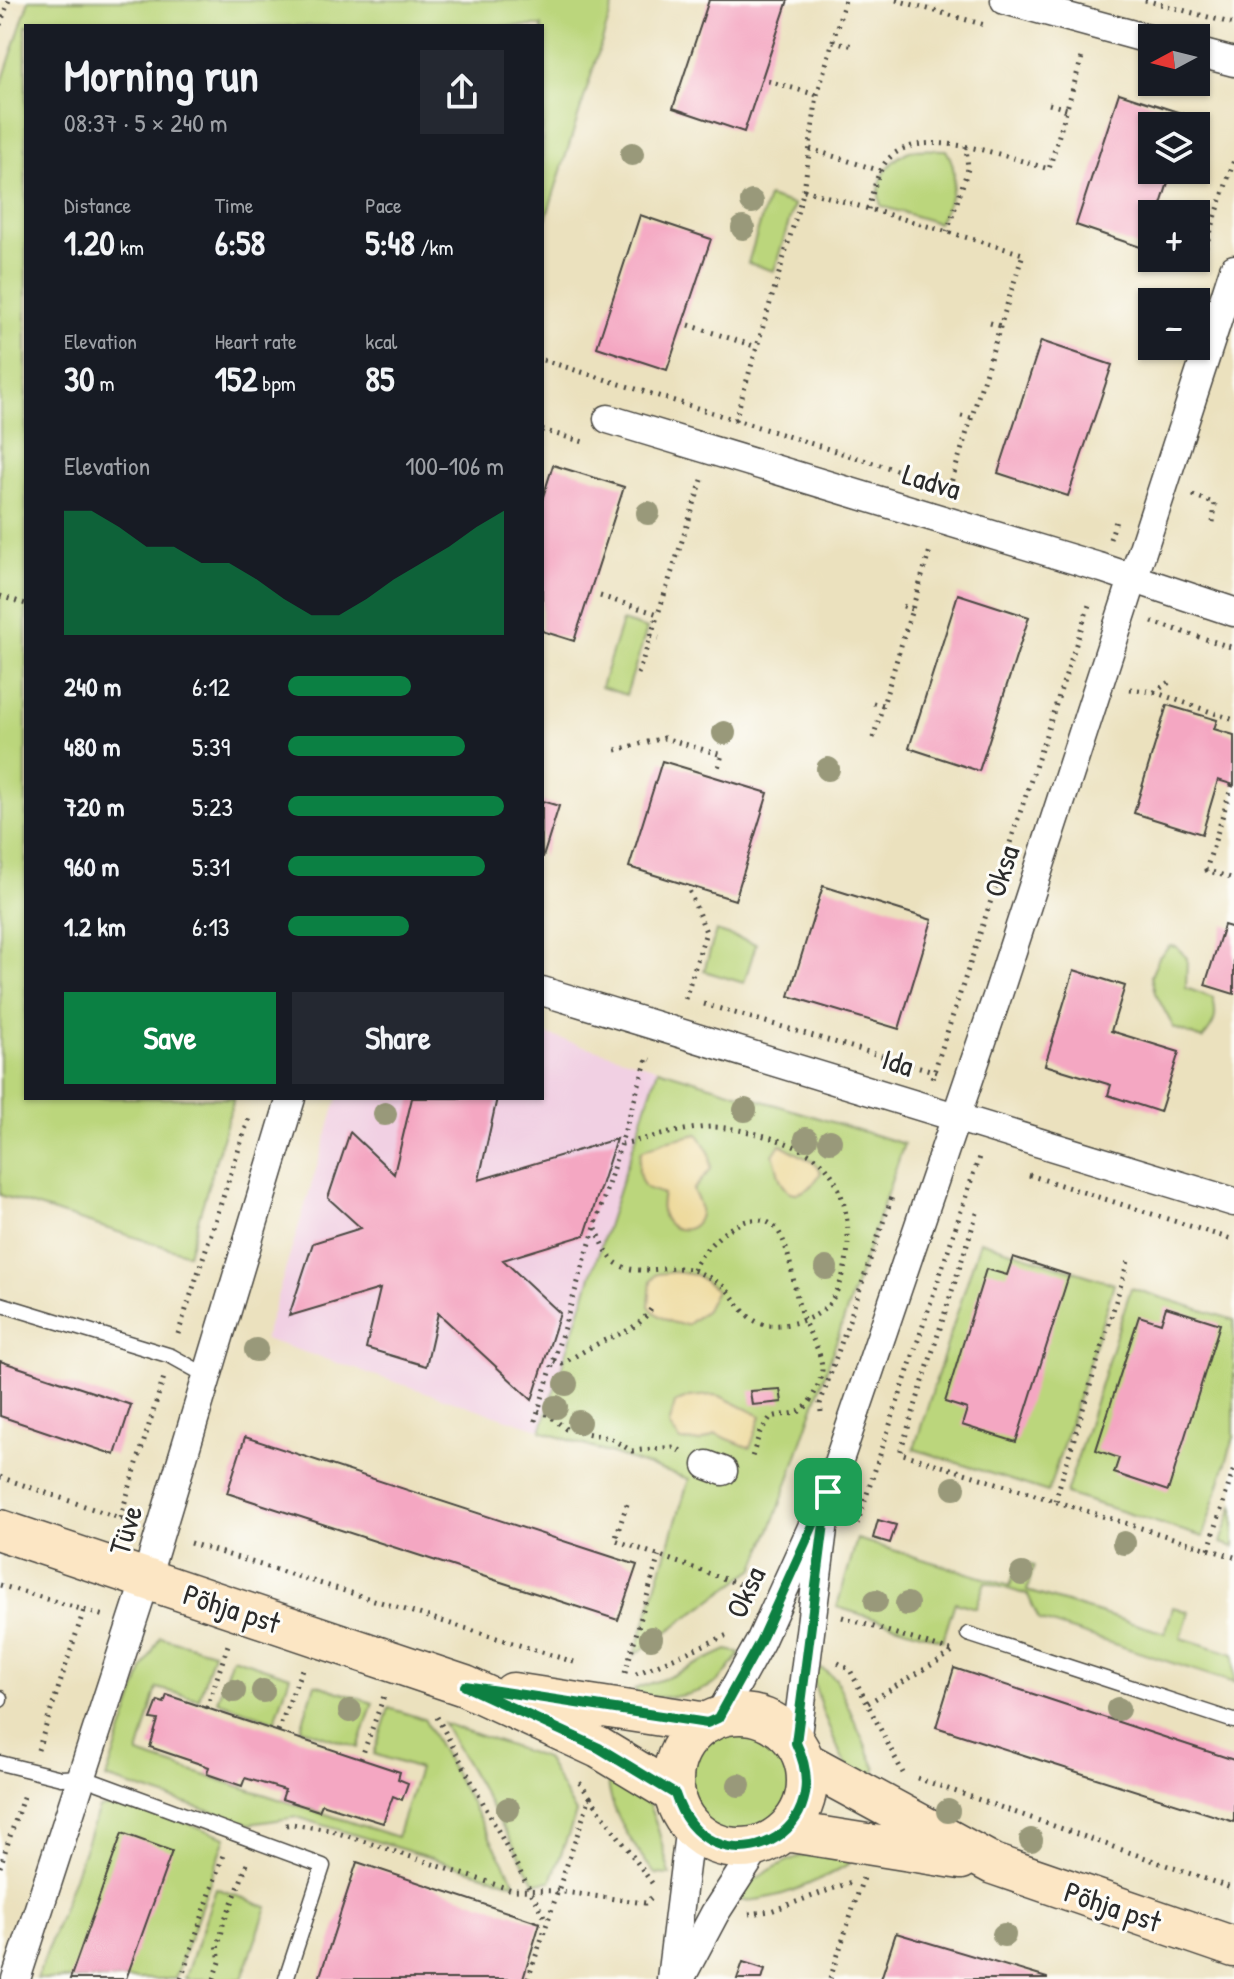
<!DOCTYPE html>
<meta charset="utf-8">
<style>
:root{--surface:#171b24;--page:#242831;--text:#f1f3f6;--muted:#9ea1a6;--accent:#0b8043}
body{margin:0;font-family:"Patrick Hand",sans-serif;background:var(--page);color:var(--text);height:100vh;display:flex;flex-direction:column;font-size:30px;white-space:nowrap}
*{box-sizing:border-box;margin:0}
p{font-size:26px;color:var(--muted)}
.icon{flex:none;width:44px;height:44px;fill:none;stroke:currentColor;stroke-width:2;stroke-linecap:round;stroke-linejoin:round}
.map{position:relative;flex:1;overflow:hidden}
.side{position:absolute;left:24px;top:24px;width:520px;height:1076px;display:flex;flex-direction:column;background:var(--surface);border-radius:0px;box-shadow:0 2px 6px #0004}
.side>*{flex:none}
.needle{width:52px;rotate:263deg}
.tools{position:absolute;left:1138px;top:24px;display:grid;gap:16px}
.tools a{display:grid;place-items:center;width:72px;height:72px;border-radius:0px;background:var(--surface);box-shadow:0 2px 6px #0004;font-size:40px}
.pin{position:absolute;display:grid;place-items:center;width:68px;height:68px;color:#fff;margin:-34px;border-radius:16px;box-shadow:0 4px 12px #0006}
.round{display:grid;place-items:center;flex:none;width:84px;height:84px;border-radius:0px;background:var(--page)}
.headline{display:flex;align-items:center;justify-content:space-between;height:136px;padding:0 40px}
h1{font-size:44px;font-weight:700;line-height:60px}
.metrics{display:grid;grid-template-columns:repeat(3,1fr);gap:12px;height:136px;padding:8px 40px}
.metrics div{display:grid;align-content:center}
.metrics b{font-size:34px;font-weight:700}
.metrics small{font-size:22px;font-weight:400}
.metrics p{font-size:22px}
.chart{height:224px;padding:16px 40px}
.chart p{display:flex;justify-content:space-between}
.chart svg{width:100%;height:144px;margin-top:8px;fill:var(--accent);opacity:.7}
.button{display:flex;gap:16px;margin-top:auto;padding:16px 40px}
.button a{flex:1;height:92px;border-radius:0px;background:var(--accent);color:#fff;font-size:32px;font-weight:700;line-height:92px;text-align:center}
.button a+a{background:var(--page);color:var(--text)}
ul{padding:0 40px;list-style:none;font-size:26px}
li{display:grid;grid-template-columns:128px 96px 1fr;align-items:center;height:60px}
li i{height:20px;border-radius:10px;background:var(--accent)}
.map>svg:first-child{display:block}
</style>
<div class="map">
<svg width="1234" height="1979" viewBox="0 0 1234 1979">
<rect width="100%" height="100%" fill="#fdfcf7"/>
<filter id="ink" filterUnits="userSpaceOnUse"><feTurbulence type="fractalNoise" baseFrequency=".0125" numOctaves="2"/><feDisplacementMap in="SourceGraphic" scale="16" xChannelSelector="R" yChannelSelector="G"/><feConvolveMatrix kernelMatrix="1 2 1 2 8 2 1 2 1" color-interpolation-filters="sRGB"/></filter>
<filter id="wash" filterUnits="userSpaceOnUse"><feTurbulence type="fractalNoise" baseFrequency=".006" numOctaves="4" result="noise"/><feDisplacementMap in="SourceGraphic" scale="32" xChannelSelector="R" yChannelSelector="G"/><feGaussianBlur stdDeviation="1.8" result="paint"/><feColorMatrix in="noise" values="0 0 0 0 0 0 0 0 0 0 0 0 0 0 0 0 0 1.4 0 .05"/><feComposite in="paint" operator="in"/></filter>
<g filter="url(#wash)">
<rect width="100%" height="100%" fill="#ebe1be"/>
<path fill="#f1d0e3" d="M542,1033l362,111 -125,364 -515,-169 74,-241h204z"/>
<path fill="#bbd67b" stroke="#738053" stroke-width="2" d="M29,0h586l-73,231v-205h-516v1072h208l-46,156 -188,-59v-1106z
M946,150c16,25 5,50 -8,73l-57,-17c-7,-22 5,-43 26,-54 9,-4 28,-2 39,-2z
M768,197l26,8 -20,66 -26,-8z
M622,621l25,8 -21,66 -25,-8z
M716,931l40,13 -12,39 -40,-12z
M1170,946l7,1 10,11 -1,30 27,10c5,19 2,26 -11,41l-28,-11 -19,-35 -4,-17 8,-19z
M658,1069l246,75 -125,364 -24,60 -120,87 54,-176 -148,-48z
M980,1241l134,43 -66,208 -134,-43z
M1131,1288l103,32v117l-31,100 -137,-43z
M1234,1503v44l-13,-4z
M857,1539l153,47 8,-25 16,5 -7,25 138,42 8,-26 16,5 -8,26 53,16v29l-195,-63 -11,-25 -43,-13 -9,26 -21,-6 -12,38 -106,-33z
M160,1637l53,15 -14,47 -42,-11 -19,66 259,83 22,-68 -45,-15 15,-46 35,11 92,165 -219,-67 -47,7 -144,-46 38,-111z
M727,1650l14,3c-7,9 -15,22 -24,29 -21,15 -56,18 -80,13l-3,-6 35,-12z
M232,1657l58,19 -15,45 -58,-20z
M815,1664l21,15 40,90 -6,18 -16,-12 -12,-17 -19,-45 -11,-37z
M315,1684l58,19 -15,45 -57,-20z
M443,1723l102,35 31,55 -25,68 -16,2z
M686 1780a56 56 0 1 1 112 0a56 56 0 1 1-112 0Z
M610,1772l34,20 14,37 12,46 -15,-1c-18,-23 -54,-73 -45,-102z
M129,1802l97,35 -51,142h-138l62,-171z
M851,1853l-2,11c-35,19 -78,41 -119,36 16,-16 53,-41 76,-45 15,-2 30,-1 45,-2z
M216,1888l51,19 -25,72h-57z"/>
<path fill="#eeda9e" stroke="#8c8264" stroke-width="2" d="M698,1134l12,20 1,15 -18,21c2,6 7,12 7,18 3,32 -48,29 -37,-14l-17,-6c-9,-11 -8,-23 -5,-36l2,-2 22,-9z
M780,1144l33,18 8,10c-8,16 -29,33 -40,9 -4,-9 -4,-18 -8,-26z
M675,1272l21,3 20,15 -10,20 -18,14c-14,2 -31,-7 -39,-18l2,-26 6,-6z
M713,1395l7,1 41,20 -11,32 -34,-14 -16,8 -19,-1 -12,-15 6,-23 14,-6z"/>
<g id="blocks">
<path fill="#f4a7c2" d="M709,0h79l-44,132 -71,-24z
M1119,93l71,23 -3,10h-35v44h20l-14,44h-6v18l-6,17 -70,-24z
M640,215l71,24 -44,131 -70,-23z
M1041,341l71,24 -44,131 -70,-23z
M553,465l71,22 -50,154 -32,-10v-131z
M958,594l71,23 -50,154 -70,-23z
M1167,705l50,15 -3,9 20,6v50l-16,-5 -16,54 -68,-21z
M662,761l106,32 -33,107 -106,-33z
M542,801l17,5 -16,51h-1z
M823,886l109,34 -33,109 -110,-33z
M1224,925l10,3v66l-29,-9z
M1074,970l51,16 -14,45 68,21 -19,60 -52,-17 3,-10 -66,-20z
M412,1098h85l-18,82 137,-41 -31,96 -82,25 57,53 -28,87 -94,-87 -12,53 -60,-18 14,-59 -91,27 24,-73 48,-15 -33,-30 22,-66 44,42z
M1013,1257l56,18 -53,167 -54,-17 5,-16 -22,-7 41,-133 21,6z
M1166,1307l54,17 -52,167 -54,-18 5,-15 -23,-8 43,-134 22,7z
M0,1361l131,44 -16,50 -115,-39z
M780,1389l2,13 -30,3 -2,-14z
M245,1437l392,128 -19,55 -391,-127z
M878,1520l18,5 -6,18 -17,-5z
M954,1668l280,92v62l-298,-95z
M167,1695l233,77 -2,7 10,4 -6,17 -9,-4 -10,27 -61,-19 -3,7 -37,-12 3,-9 -40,-12 -3,8 -35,-12 2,-7 -59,-20 8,-27 -7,-1 7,-18 6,2z
M122,1833l50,18 -46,128h-56z
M357,1862l183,61 -17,56h-204z
M896,1933l151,45v1h-166z
M743,1962l22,7 -3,10h-25z"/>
</g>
</g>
<g filter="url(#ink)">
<use href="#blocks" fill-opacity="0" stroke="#484641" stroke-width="2"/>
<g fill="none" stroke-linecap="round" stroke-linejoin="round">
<g stroke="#484641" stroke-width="17">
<path id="lane" d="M0,1304l171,52 38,21
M968,1634l266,87
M0,1698v2
M0,1763l61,15 21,-1 241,89 -37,113"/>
</g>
<g stroke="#484641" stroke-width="31">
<path id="street" d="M1005,0l147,40
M1196,52l38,10
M608,419l494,149 132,44
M542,991l692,211
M707,1465l16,6
M718,1718l42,-76 68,-150 170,-498 236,-725
M796,1743l28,-222
M16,1979l130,-400 145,-481
M671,1979l19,-154
M680,1979l35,-66 44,-68"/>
</g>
<g stroke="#484641" stroke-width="43">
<path id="secondary" d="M0,1530l465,156 134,62 76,46
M513,1693l194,30
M673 1781a67 67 0 1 1 134 0a67 67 0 1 1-134 0Z
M805,1762l188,102 241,83
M785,1831l176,28"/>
</g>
<path stroke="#484641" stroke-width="5" stroke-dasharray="2 6" stroke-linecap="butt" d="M896,0l89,25
M1145,0l89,24
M0,25l9,-25
M833,41l20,5
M768,81l49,14
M1049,104l18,5
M810,149l71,22
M804,190l13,-95 28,-95
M868,209c4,-13 7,-29 14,-41 26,-50 127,-10 167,1l34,-115
M947,232l21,-63 -2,-23
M1203,255l31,-95
M990,323l11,3
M689,325l68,22
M543,360l366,114
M961,416l10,2
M735,420l69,-230 219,64 -73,232
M542,430l45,13
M1193,495l22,9 -2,19
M1110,539l7,-21
M0,596l26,8
M600,596l58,18 44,-134
M903,606l9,3
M1152,622l82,26
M651,636l8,2
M638,674l20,-60
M1130,689l24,3 16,-10
M1154,692l80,28
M873,703l10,2
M873,738l57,-188
M616,750l48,-12 58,17 -5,16
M1232,785l-26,85 28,9
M685,999l21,-67 -17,-42
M704,1004l233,68
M932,1078l158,-476
M1029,1175l205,65
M977,1213l-77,240 334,104
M596,1228c5,11 11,30 22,36 22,14 55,-2 78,7 10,5 23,10 31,19 12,14 20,32 40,35 18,2 50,-5 62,-21 27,-36 25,-104 -4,-138 -18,-22 -85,-39 -113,-39 -30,1 -61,11 -90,17
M693,1270c10,-25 60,-72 85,-39 13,17 16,64 25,88 7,17 19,32 19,51 -1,10 -8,26 -14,34 -10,14 -25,8 -38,14l-10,14 -9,28
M178,1334l72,-219
M554,1361l8,3c13,-8 27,-16 41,-23 20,-9 35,-12 48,-32
M538,1411l11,4 17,14 44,9 22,13 42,-4 7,4
M821,1412l-1,-8 73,-210
M535,1421l110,-356 2,-7 4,2
M0,1477l131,45
M1055,1501l74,-243
M627,1504l-12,36 135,48
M120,1518l44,-141
M857,1524l123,-370
M190,1543l384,119
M1209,1549l25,-81
M0,1585l104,31
M842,1617l109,34
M838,1663l12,7 53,103
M625,1673l34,-118
M636,1674l94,-40
M868,1703l85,-51
M207,1708l21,-63
M437,1717l109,203
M278,1731l24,-62
M38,1750l46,-140
M361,1759l23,-63
M917,1778l317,111
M590,1797l62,86
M286,1825l6,-1 37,6 183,60 45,1 88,12 6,-5
M0,1867l24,-73
M749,1914l22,-3 83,-30
M181,1979l42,-124
M214,1979l6,-17 -3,-18c6,-8 4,-14 7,-23 9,-20 17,-40 24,-60
M528,1979l62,-182 -11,-15
M830,1979l33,-101"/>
<use href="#lane" stroke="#fff" stroke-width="14"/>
<use href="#street" stroke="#fff" stroke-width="28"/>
<use href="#secondary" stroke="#fce6c4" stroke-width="40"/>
</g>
<g fill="#99997a">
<circle cx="632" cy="154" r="12"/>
<circle cx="752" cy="202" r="12"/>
<circle cx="743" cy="228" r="12"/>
<circle cx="648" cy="513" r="12"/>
<circle cx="724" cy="733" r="12"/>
<circle cx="828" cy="769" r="12"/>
<circle cx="745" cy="1110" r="12"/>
<circle cx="385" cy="1114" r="12"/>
<circle cx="806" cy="1139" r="12"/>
<circle cx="830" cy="1141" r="12"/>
<circle cx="826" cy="1268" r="12"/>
<circle cx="256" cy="1350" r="12"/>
<circle cx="566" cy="1384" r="12"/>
<circle cx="556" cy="1407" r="12"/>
<circle cx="579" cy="1422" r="12"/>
<circle cx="954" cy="1488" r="12"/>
<circle cx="1124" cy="1543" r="12"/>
<circle cx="1022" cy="1574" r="12"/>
<circle cx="876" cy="1601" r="12"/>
<circle cx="907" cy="1604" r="12"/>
<circle cx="651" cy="1638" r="12"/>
<circle cx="234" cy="1691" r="12"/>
<circle cx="263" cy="1691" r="12"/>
<circle cx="1118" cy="1709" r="12"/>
<circle cx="350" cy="1711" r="12"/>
<circle cx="739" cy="1785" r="12"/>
<circle cx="508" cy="1809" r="12"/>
<circle cx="948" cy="1811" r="12"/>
<circle cx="1031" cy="1840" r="12"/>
<circle cx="1004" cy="1935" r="12"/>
</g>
</g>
<g fill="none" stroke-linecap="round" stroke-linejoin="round" filter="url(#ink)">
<g stroke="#fff" stroke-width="16">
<path id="route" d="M828,1492l-32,251c47,99 -89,151 -121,51l-76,-46 -134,-62 242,37 11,-5 42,-76z"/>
</g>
<use href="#route" stroke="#0b8043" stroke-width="10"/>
</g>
<g text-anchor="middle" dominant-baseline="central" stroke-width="6" stroke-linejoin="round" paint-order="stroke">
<g font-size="30" fill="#2b2b2b" stroke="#fdfcf7">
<text transform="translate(932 481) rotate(17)">Ladva</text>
<text transform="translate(1001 871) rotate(-72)">Oksa</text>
<text transform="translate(898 1062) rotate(17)">Ida</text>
<text transform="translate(125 1530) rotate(-73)">Tüve</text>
<text transform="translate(745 1592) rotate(-65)">Oksa</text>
<text transform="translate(232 1608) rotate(18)">Põhja pst</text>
<text transform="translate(1113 1906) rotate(19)">Põhja pst</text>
</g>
</g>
</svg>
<div class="tools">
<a><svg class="needle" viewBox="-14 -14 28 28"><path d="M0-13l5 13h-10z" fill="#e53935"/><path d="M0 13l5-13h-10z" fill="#9ea1a6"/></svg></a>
<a><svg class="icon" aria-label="layers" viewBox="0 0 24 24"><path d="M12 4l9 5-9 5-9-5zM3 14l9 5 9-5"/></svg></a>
<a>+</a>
<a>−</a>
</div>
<div class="pin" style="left:828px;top:1492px;background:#1e9e55"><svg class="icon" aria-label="arrive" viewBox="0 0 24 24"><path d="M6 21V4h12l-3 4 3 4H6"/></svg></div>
<section class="side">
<div class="headline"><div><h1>Morning run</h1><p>08:37 · 5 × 240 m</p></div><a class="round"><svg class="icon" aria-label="share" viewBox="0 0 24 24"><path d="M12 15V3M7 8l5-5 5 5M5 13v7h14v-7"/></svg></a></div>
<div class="metrics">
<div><p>Distance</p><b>1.20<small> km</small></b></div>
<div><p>Time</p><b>6:58</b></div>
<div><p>Pace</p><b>5:48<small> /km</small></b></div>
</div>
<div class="metrics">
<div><p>Elevation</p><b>30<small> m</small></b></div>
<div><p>Heart rate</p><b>152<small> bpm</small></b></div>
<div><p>kcal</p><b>85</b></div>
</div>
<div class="chart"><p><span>Elevation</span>100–106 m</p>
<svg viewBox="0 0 160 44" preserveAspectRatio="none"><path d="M0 44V6L10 6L20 11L30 17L40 17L50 22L60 22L70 27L80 33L90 38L100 38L110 33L120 27L130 22L140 17L150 11L160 6V44z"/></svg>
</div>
<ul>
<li><b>240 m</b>6:12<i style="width:57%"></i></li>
<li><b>480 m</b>5:39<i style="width:82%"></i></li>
<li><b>720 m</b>5:23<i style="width:100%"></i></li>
<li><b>960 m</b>5:31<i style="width:91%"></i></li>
<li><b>1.2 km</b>6:13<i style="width:56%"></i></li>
</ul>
<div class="button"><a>Save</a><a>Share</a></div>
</section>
</div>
